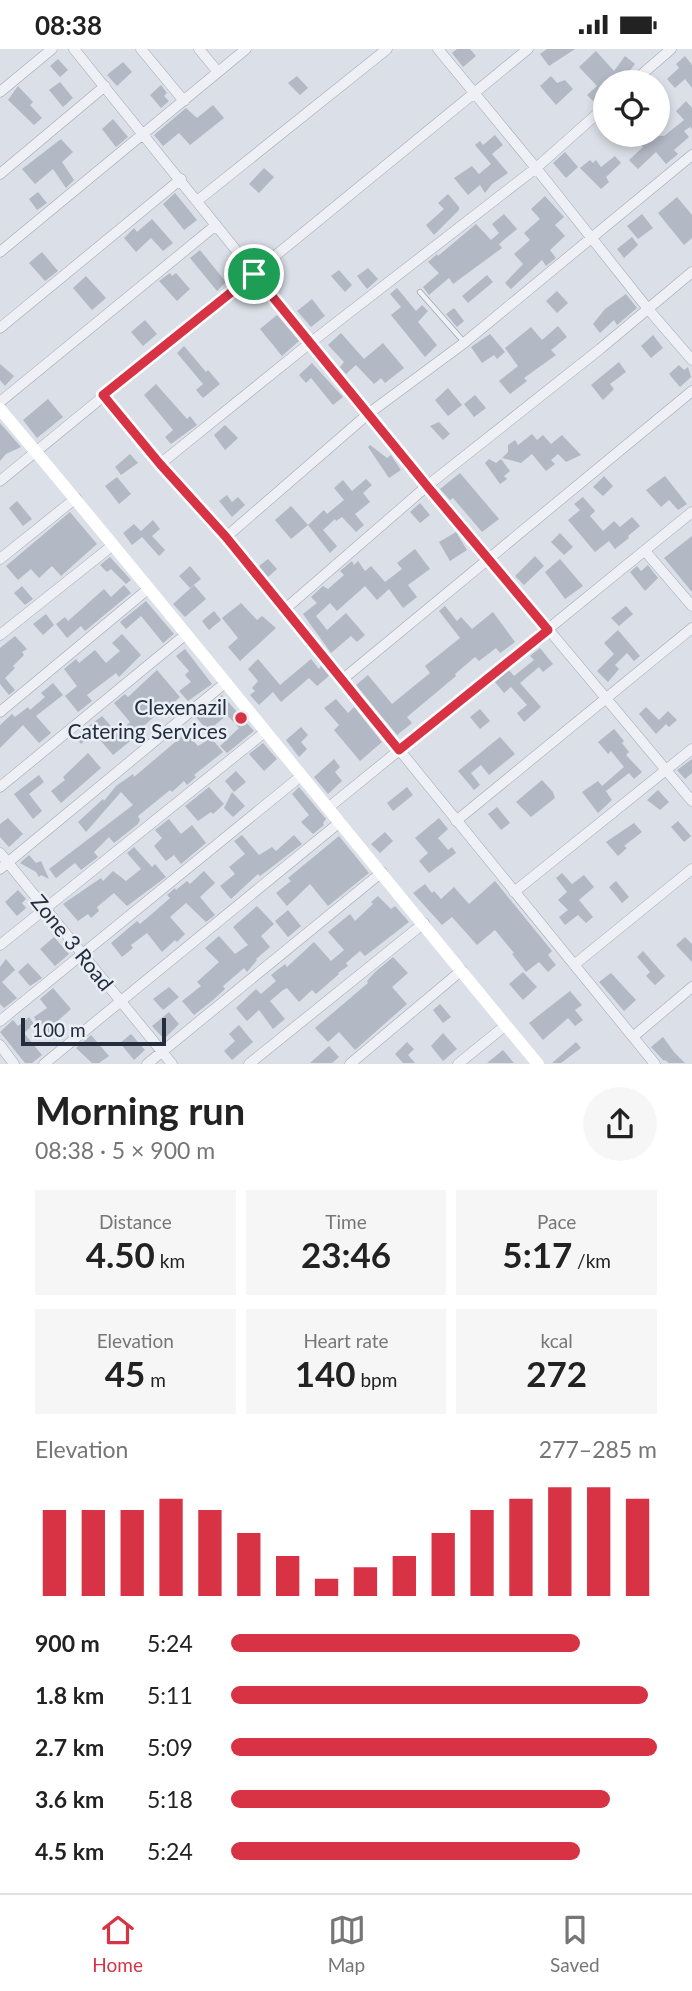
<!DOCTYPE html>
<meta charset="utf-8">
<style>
:root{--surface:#fff;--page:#f6f6f6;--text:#222;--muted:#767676;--line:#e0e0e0;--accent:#d83344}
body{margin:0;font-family:Lato,sans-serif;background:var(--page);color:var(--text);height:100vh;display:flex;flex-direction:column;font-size:26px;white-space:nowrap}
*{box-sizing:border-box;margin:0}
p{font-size:23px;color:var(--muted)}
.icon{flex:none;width:38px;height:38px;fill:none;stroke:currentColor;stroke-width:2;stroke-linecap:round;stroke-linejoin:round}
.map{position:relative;height:1015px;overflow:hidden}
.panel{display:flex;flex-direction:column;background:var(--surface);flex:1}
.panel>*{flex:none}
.buttons{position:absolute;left:593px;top:21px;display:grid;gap:14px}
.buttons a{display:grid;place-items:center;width:77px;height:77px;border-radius:50%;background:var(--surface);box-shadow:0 4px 10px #0003;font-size:35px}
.scale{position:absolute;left:21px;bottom:18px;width:145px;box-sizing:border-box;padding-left:7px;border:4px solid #242c3e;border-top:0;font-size:19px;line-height:24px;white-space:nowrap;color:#242c3e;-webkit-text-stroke:5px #eaeef5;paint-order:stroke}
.pin{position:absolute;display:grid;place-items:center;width:60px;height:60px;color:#fff;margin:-30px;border:4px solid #fff;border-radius:50%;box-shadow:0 2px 7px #0007}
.round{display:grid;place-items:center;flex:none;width:74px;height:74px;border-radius:37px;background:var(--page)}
.summary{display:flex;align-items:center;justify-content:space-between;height:119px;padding:0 35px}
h1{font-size:38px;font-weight:700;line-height:52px}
.figures{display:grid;grid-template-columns:repeat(3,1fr);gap:10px;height:119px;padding:7px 35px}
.figures div{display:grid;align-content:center;border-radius:0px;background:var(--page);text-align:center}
.figures b{font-size:35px;font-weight:700}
.figures small{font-size:19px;font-weight:400}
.figures p{font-size:19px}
.chart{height:196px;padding:14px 35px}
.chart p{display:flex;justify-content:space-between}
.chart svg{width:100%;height:126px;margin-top:7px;stroke:var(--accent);stroke-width:6}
ul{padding:0 35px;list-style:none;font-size:23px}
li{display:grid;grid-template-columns:112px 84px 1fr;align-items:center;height:52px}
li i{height:18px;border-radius:9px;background:var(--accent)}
.status{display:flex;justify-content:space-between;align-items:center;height:49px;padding:0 35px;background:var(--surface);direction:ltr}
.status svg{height:19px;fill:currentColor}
.dock{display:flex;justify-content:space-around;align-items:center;height:98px;border-top:2px solid var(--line);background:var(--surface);font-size:19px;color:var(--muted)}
.dock a{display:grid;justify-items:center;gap:4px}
.dock .active{color:var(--accent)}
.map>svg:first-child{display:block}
</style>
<div class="status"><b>08:38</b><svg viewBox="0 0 49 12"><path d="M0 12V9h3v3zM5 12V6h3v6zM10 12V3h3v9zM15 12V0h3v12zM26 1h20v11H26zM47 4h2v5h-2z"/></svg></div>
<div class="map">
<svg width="692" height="1015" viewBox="0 0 692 1015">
<rect width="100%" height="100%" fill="#dbdfe7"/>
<path fill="#b2b8c4" d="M457,0h13l6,7 -13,11 -11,-14z
M547,0h28l-26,17 -9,-12z
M596,2l18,20 11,-15 10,8 -14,18h-15v14l-3,-3 -10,8 -6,-6 10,-9 -18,-19z
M685,7l7,9v23l-7,-9 -10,9 -8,-9 12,-11 -3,-4z
M58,10l10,11 -8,7 -10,-11z
M123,13l9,10 -15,14 -10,-11z
M297,27l11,12 -8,7 -12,-12z
M551,27l6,7 8,-3 8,9 -17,16 -16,-19z
M60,33l13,16 -10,9 -14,-17z
M161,36l6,8 -3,3 5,5 -8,7 -11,-13z
M18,37l15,16 -3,3 12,13 -8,7 -26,-25z
M686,52l6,7v21l-2,-2 -6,4 5,6 -15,13 4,4 -12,10 -10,-12 -18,17 -9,-9 14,-13 -8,-8 5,-4 24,1 20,-16 -8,-9z
M213,56l11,13 -34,27 -11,-12 -16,13 -9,-11 32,-27 11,10z
M113,70l15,18 -12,10 -14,-18z
M495,86l8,10 -11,9 16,19 -16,11 -7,9 -5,-8 -12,10 -14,-17 18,-12 7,8 12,-10 -16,-19 5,-4 3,4z
M61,90l12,13 -11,10 12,18 -8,8 -13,-19 -18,15 -13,-15z
M565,103l13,15 -12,11 -13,-15z
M615,107l6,7 -15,14 3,5 -8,7 -21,-21 10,-8 3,3 3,-3 5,7z
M264,119l10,9 -15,16 -10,-9z
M38,143l9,11 -10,7 -8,-11z
M175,144l22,27 -13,10 -21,-26z
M448,145l11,13v3l-25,25 -8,-10 18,-16 -6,-6z
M545,147l19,21 -9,8 10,11 -15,14 6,8 -10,8 -4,-6 -31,29 -6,-6 18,-19 -9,-10 16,-14 -6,-7 16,-14 -9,-10z
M677,148l15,18v23l-8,7 -26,-32z
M504,165l13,15 -18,15 3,4 -49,36 -4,-6 -20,17 -6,-8 16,-14 -11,-11 9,-8 1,2 38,-32 15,16 8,-7 -7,-9z
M642,165l11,14 -15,11 -11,-13z
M152,170l21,24 -10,8 -12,-13 -15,14 -12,-14 10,-10 3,4z
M632,188l6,8 -14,13 -7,-9z
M200,201l26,32 -9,9 -27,-33z
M42,203l16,19 -13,10 -16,-18z
M368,219l10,11 -11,10 -10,-13z
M339,221l13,15 -7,7 -14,-16z
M170,224l2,3 4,-3 14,16 -13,12 -18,-20z
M487,226l6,7 -25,21 -6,-7z
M86,227l20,22 -14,12 -19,-22z
M397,239l19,23 6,-6 6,6 -10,11 19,23 -12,12 -34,-42 10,-8 -11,-13z
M557,242l11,12 -11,10 -11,-12z
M626,245l11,14 -20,17 -3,-5 -14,13 -7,-9 12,-15z
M312,250l13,17 -14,11 -14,-16z
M454,259l10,13 -7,6 -11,-13z
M277,266l22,26 -17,15 -22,-27z
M145,271l12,14 -14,12 -12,-14z
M558,277l9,11 -16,13 5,5 -32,23 3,3 -17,13 -11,-13 19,-15 -13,-18 26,-21 11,13z
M341,284l23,26 19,-16 21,25 -19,15 -4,-5 -7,6 -18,-19 -10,9 -6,-7 4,-5 -16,-17z
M490,285l15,18 -8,7 -3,-4 -12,8 -11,-16z
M653,286l10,13 -12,10 -10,-12z
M184,297l22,26 2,-2 12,14 -17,14 -7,-8 7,-6 -26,-31z
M619,313l7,10 -16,12 4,5 -11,11 -12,-15z
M312,314l31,34 -10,8 -22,-27 -5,5 -7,-8z
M0,315l14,12 -9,10 -5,-6z
M679,316l5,5 4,-3 3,10 -11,10 -11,-13z
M156,335l31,35 3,-3 7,9 -26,19 -6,-7 8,-7 -29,-35z
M448,339l14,17 -14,11 -13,-16z
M475,346l11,13 -12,9 -10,-13z
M48,350l15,18 -26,21 -14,-18z
M439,373l11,12 -7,6 -13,-14z
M0,374l21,24 -15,7 -6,7z
M225,376l13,13 -13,12 -11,-15z
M532,385l5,6 6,-5 8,9 11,-9 19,20 -15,7 -8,-8 -7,6 4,4 -9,7 -14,-17 -11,9 -19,-5 6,-6v-7l7,-5 3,5z
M370,396l17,13 4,-3 10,15 -12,8 -21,-31z
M130,405l8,9 -17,12 -6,-8z
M489,410l7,4 5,-4 9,12 -6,5 3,3 -7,5 -15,-21z
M460,424l39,46 -17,13 -29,-34 -3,2 -10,-11z
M604,427l9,10 -10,10 -10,-9z
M665,427l22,28 -9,6 -9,-10 -8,7 -15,-17z
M117,428l14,17 -12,10 -14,-18z
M366,430l6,6 -9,8 7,9 -15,12 9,11 -8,7 -14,-15 -6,4 -1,-2 -12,11 14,16 -7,7 -22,-28 16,-15 3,4 17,-14 -10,-12 9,-8 9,11z
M227,446l5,7 6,-5 7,8 -13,12 -13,-16z
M583,448l12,14 -5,5 13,15 11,-10 6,6 12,-10 8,9 -12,10 1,2 -14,11 -6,-8 -14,11 -27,-32 12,-10 -6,-6z
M17,452l15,18 -9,7 -14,-18z
M420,454l10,12 -10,8 -10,-11z
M291,457l17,19 -17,14 -16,-19z
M70,463l27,32 -36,32 -9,-10 -13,12 -8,-9 -13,11 -12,-14z
M153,471l7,9 -8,7 13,14 -6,6 -17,-19 -10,8 -9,-12 11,-9 7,7z
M456,483l11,18 -17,11 -11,-19z
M560,484l13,14 -9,8 -13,-13z
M692,487v56l-28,-34z
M415,500l15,20 -22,16 9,12 -14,11 -14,-19 -12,11 -12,-14 -28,25 -7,-8 -14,13 11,14 19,-17 19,22 -8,7 -6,-6 -20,17 -28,-39 14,-11 -6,-6 12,-11 5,3 16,-14 -4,-4 12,-10 2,4 4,-4 7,10 6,-5 14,16 17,-13 -5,-6z
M535,507l9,10 -20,19 -9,-9z
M110,508l21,23 -5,4 -15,-15 -4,3 -7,-7z
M268,510l9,10 -9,8 -9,-11z
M560,510l23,27 -18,13 -20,-27z
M648,516l10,13 -13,13 -15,-19 7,-6 4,5z
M190,517l11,13 -11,9 -11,-12z
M124,536l7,8 -46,38 -4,-5 -14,12 -11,-14 9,-7 3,4 36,-32 7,8z
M194,536l12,14 -21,18 -12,-13z
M22,537l11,13 -8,6 -11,-12z
M146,552l28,33 -11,9 -22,-27 -15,13 -6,-7z
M241,554l16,17 5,-4 14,12 -36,33 -12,-14 10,-9 -16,-20z
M445,557l12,15 4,-4 11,12 21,-17 22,30 -15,11 -4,-5 -17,13 -4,-4 -20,17 1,2 -49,41 5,6 -15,12 -41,-50 12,-10 24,29 38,-31 -5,-7 35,-28 -21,-27z
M626,557l7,8 -14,12 -8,-8z
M214,562l7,9 -12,10 -7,-9z
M46,565l8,11 -11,10 -10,-11z
M618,581l22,26 -6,5 -7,-8 -12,12 4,4 -11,13 -11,-11 17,-17 -10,-11z
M122,585l19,21 -22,22 -3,-4 -29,22 5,6 -14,11 -13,-16 12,-10 -13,-17 12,-10 3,4 16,-13 11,13 14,-12 -8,-8z
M15,587l12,13 -5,3 2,3 -11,11 2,2 -10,10 10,12 -6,5 -9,-11v-36z
M540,599l13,16 -10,8 -4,-5 -19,16 21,24 -17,15 -7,-9 10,-8 -16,-18 -7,6 -9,-11 14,-12 5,6 20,-16 -4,-4z
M185,600l27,35 -24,17 -9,-10 12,-9 -6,-7 4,-4 -13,-15z
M258,610l22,26 31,-26 8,10 2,-3 8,10 -12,10 -8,-8 -28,24 -8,-10 -14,13 -9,-10 5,-4 -3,-3 6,-7 -10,-12z
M157,621l23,27 -23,21 -2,-2 -17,15 2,2 -27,22 -19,-22 -13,11 -4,-5 5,-5 -2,-1 22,-17 16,18 12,-12 -16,-19 11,-9 3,3z
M53,634l10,12 -27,21 15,17 -12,10 -16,-18 -23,23v-23l12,-11 3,3 13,-10 2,3 15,-13 -4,-4z
M222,646l32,36 -27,22 -7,-7 19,-18 -12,-13 -19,16 -12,-14z
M336,650l12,14 6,-6 28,35 -22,19 -26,-31 5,-5 -15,-17z
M646,658l13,13 9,-9 9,9 -8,7 -3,-3 -10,10 -17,-20z
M480,660l10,12 -10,8 -10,-12z
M301,678l7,8 -7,7 6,7 -8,8 -13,-17z
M614,680l10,12 -2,2 7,9 -3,3 16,17 -8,7 -5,-6 -23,18 -3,-4 9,13 -14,13 -16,-21 16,-11 4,5 22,-19 -13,-16 -3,3 -10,-12z
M186,684l12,13 13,-8 12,14 -29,23 2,2 -9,8 -3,-4 -12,11 -2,-2 -32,26 2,4 -2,4 -24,19 -5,-6 -15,15 4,5 -17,13 -6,-7 -19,15 -7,-9 84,-64 -12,-13 -35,40 -8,-10 25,-23 1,2 12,-15 17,-12 1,3z
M500,688l15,17 -26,21 -8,-10 -10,8 9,12 -6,5 -16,-19z
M263,694l14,16 -13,12 -15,-17z
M88,704l13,15 -40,35 -10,-12 14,-11 -2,-3z
M334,710l6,8 -5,5 7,9 -14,13 -14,-17z
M692,710v14l-7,6 -8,-9z
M236,722l10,11 -12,10 -9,-11z
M39,726l5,7 -15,12 13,17 -9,8 -19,-25z
M542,731l11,12 2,6 -24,19 -15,-15z
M209,738l15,17 -11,10 -2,-2 -13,9 -13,-15z
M299,738l27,32 -3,4 1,2 -11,9 -12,-12 8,-7 -17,-21z
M407,738l6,8 -20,16 -6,-8z
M658,741l11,12 -9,8 -13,-10z
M232,743l13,14 -12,11 -9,-9z
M497,758l13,16 -9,7 -13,-16z
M8,769l15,16 -14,13 -9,-10v-13z
M439,769l9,11 -10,9 10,12 4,-3 4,6 -27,20 -10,-12 9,-8 -13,-15z
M169,770l12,15 11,-9 14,18 -25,21 -7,-9 -8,6 -12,-15 8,-8 -7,-8z
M678,772l13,15 -7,6 -13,-15z
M634,774l8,9 -18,14 3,2 -9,8 -12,-14z
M385,783l8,9 -13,12 -9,-9z
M242,786l17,20 13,-8 4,4 18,-16 8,9 -42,32 -2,-2 -27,25 -11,-13 15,-12 -6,-7 16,-13 -11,-13z
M339,787l30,37 -41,33 -18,-22 -23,22 -11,-13 15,-12 -3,-3z
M134,798l18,20 3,-3 11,13 -39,29 -13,-13 -17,14 2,4 -8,7 -3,-4 -10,7 -15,-17 38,-26 2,3 10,-10 13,10 15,-12 -14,-16z
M29,806l7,8 5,-2 8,18 -8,-4 -2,2 -3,-5 -16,-9z
M204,822l11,12 -15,14 15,18 -9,7 -20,-19 -16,14 15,17 -8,8 -2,-2 -13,12 -15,-19 -16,12 2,3 -11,9 -11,-14 26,-22 3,3 13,-11 17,-15 -3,-3 8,-7 1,2 11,-9 3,3z
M562,824l10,11 12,-9 10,12 -15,13 14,17 -7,6 -8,-8 -13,10 -6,-8 9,-7 -10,-10 9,-8 -11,-14z
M495,832l57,70 -4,4 8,10 -8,7 -9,-10 -13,10 -14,-18 2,-1 -19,-23 -18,15 -25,-28 -10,8 -29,-32 12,-9 7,9 2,-2 7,8 13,-12 15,17z
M616,832l13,16 -7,6 -13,-16z
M18,841l8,9 -4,4 4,5 -9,8 -12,-14z
M378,847l13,13 4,-3 14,16 -44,34 -5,-5 -14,12 2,3 -10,7 1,1 -23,20 -4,-4 -13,12 -12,-14 -4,2 -13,11 15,18 -12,10 -14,-19 -12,11 -11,-13 20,-19 5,5 15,-13 -5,-6 14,-11 2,3 27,-25 17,19 13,-11 -16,-18 22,-18 5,7 18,-17 -2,-2z
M257,857l17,18 -13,12 9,11 -14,12 1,1 -10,12 -3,-4 -21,18 2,3 -12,11 -19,15 -12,-14 19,-15 -4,-4 22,-20 -14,-14 14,-12 16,18 13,-9 -15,-18z
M288,861l13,16 -13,11 -13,-16z
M54,888l15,17 -14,12 -15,-17z
M685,888l7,7v18l-16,-17z
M643,902l22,25 -10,9 -9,-9 4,-4 -13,-15z
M393,908l15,16 -16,14 15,17 -52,46 -16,-18 -11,10 -13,-14 53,-45 -1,-2 8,-9z
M6,910l9,11 -13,12 15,16 -13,10 -4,-4v-37z
M28,914l14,15 -12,8 -12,-14z
M523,923l14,15 -14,13 -14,-16z
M611,924l25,27 -12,11 -25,-29z
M169,938l10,10 -16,13 -10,-11z
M53,939l18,21 -18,16 4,5 -8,6 -11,-11 -4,-8 13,-9 -7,-9z
M570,942l12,14 -7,5 8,10 -8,6 -7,-8 -25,22 -14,-17z
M440,955l11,13 -8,6 -10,-13z
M169,963l10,12 -15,15 -12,-13z
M29,968l5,7 -10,9 18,22 -10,8h-7l-25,-31 13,-12 5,6z
M239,976l14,17 -21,18 -8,-9 11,-10 -6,-7z
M443,984l14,16 -14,12 -12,-15z
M131,985l14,16 -11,10 -14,-17z
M91,986l18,21 -10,7h-7l-16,-15z
M663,988l11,15 11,11h-16l-4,-3 -1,1 -13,-14z
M407,993l7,7 -6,6 7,8h-12l-8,-9z
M576,993l5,6 -20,15h-9z
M329,997l10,11 -7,6h-22z
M503,1001l11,13h-27z"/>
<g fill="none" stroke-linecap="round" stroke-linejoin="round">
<g stroke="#a0a6b1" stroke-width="6">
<path id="lane" d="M420,243l44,50"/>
</g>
<g stroke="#a0a6b1" stroke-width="11">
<path id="street" d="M74,0l294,365 324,387
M141,0l43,52
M199,0l19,23
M438,0l98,119 112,141 44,51
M633,33l38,-33
M0,43l52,-43
M0,125l105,-88
M197,152l190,-152
M0,203l246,-203
M0,279l181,-149
M103,346l57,69 66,73 429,527
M0,353l216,-177
M160,415l150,-121 226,-175 70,-62
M0,432l528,-432
M226,488l142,-123 96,-71 228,-188
M645,502l47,55
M0,510l76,-61
M284,561l143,-124 173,-137 92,-77
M0,586l113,-90
M343,630l349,-288
M0,663l148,-123
M0,738l185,-152
M328,759l364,-296
M456,772l236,-193
M0,804l172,211
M0,820l225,-186
M514,843l178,-143
M0,896l265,-213
M574,916l118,-96
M0,972l301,-245
M634,987l58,-49
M0,996l14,19
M44,1015l296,-242
M147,1015l235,-192
M249,1015l175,-141
M350,1015l112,-94
M458,1015l48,-39"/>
</g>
<use href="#lane" stroke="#eef0f5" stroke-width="4.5"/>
<use href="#street" stroke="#eef0f5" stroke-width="10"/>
<path stroke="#fff" stroke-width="12" d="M0,360c182,216 357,438 538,655"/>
</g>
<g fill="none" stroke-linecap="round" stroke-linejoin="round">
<g stroke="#fff" stroke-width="14">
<path id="route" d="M254,225l173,212 121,144 -149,120 -173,-213 -66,-73 -57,-69z"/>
</g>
<use href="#route" stroke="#d83344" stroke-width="9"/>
</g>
<circle fill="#d83344" stroke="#eaeef5" stroke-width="2.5" cx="241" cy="669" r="7"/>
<g text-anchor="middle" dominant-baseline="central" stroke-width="5" stroke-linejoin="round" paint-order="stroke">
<g font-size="21" fill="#242c3e" stroke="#eaeef5" text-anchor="end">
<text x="227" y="657">Clexenazil<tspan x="227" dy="24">Catering Services</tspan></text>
</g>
<g font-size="21" fill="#242c3e" stroke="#eaeef5">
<text transform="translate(73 893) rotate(51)">Zone 3 Road</text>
</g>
</g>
</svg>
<div class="buttons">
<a><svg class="icon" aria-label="locate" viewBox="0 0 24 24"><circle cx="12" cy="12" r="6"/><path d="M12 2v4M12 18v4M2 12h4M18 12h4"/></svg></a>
</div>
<div class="scale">100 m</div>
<div class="pin" style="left:254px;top:225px;background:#1e9e55"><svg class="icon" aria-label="arrive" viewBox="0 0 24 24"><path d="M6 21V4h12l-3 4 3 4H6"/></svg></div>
</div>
<section class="panel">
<div class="summary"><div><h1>Morning run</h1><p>08:38 · 5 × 900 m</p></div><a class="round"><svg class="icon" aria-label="share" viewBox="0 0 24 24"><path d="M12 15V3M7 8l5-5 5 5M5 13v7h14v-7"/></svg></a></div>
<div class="figures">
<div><p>Distance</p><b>4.50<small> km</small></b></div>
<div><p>Time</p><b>23:46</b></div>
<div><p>Pace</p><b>5:17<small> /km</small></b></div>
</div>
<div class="figures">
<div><p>Elevation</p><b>45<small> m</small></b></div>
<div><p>Heart rate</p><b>140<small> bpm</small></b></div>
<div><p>kcal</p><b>272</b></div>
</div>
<div class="chart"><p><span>Elevation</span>277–285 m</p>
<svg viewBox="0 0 160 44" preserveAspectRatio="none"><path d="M5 44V14M15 44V14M25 44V14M35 44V10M45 44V14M55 44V22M65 44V30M75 44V38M85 44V34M95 44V30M105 44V22M115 44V14M125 44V10M135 44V6M145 44V6M155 44V10"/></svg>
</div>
<ul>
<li><b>900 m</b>5:24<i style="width:82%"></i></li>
<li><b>1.8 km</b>5:11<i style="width:98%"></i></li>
<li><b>2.7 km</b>5:09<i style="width:100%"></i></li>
<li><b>3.6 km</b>5:18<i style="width:89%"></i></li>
<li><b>4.5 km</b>5:24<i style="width:82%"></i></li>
</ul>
</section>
<nav class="dock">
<a class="active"><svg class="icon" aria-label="home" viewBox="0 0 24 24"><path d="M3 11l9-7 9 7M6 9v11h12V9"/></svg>Home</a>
<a><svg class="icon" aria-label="map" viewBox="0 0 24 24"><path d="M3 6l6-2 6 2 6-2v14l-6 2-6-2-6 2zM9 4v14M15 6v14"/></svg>Map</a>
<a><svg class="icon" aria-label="saved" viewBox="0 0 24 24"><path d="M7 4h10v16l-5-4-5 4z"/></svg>Saved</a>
</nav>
